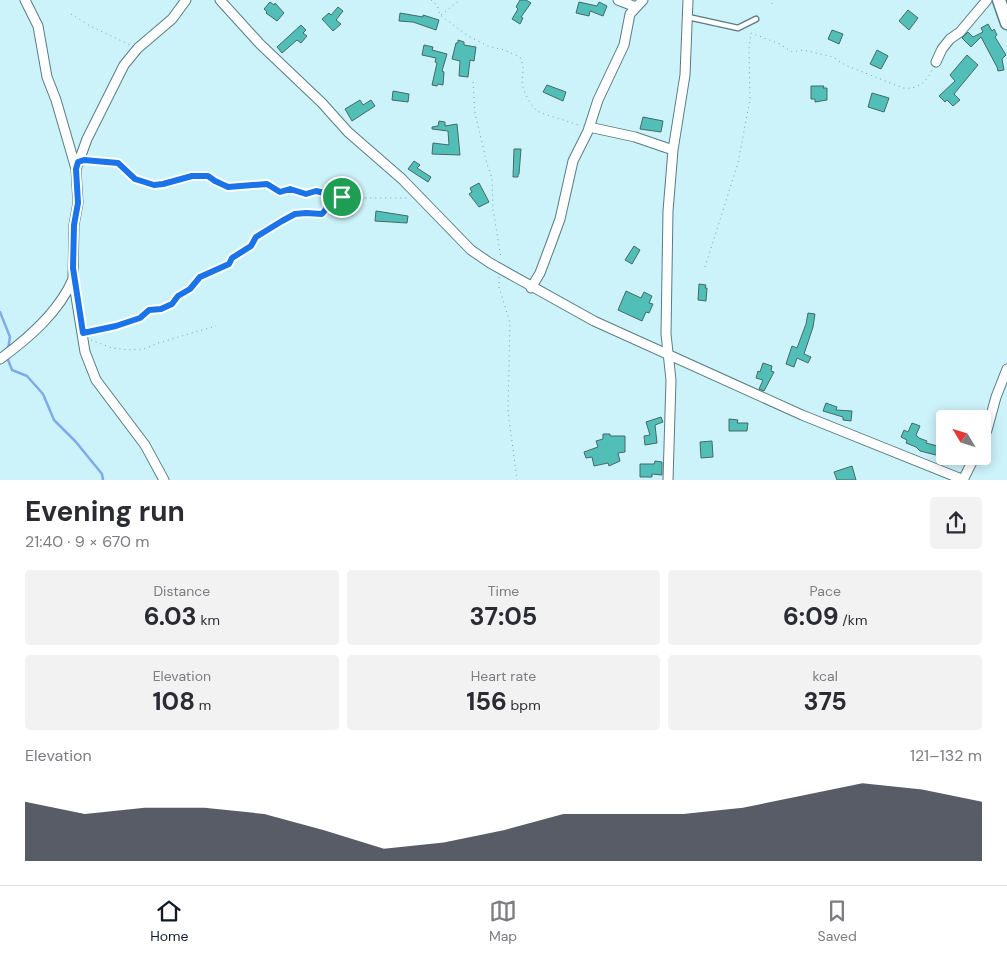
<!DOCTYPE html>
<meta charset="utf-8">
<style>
:root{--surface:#fff;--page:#f2f2f3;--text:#2b2b33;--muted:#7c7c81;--line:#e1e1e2;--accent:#111827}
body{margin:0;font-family:"DM Sans",sans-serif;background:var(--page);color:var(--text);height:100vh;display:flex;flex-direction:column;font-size:19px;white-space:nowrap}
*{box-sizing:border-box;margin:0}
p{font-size:16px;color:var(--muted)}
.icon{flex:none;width:28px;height:28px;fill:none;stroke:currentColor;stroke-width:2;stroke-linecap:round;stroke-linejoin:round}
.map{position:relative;height:480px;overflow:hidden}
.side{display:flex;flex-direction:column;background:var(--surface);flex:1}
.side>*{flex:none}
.needle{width:32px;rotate:308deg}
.tools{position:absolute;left:936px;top:410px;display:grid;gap:10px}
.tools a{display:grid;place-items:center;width:55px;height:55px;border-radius:5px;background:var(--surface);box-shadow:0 2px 12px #0003;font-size:25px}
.pin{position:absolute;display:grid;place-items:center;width:42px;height:42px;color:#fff;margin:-21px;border:2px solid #fff;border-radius:50%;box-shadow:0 1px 5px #0007}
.round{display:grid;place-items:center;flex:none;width:52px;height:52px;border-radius:5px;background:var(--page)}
.headline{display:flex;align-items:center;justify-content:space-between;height:85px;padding:0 25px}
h1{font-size:28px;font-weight:700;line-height:38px}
.stats{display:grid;grid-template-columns:repeat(3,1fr);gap:8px;height:85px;padding:5px 25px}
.stats div{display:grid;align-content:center;border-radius:5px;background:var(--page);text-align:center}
.stats b{font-size:25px;font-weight:700}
.stats small{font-size:14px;font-weight:400}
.stats p{font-size:14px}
.chart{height:140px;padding:10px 25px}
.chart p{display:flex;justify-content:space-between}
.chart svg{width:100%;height:90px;margin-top:5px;fill:var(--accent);opacity:.7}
.tab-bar{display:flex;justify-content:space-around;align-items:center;height:70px;border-top:1px solid var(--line);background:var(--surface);font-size:14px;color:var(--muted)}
.tab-bar a{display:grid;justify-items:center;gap:2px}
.tab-bar .on{color:var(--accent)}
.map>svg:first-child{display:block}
</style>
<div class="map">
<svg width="1007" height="480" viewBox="0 0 1007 480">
<rect width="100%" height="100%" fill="#ccf2fa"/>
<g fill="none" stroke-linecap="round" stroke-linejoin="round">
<path stroke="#81abe8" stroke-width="2.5" d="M0,312l10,25 -2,12
M7,357l5,13 15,6 16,18 11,26 22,22 26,32 1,6"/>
</g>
<path fill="#51bfb8" stroke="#476966" d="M520,0h6l5,3 -10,14 2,1 -3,6 -8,-5 6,-10 -2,-2z
M270,2l4,3 1,-2 9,10 -7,8 -11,-8 1,-1 -3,-3z
M579,2l18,4 2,-4 8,4 -4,10 -13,-5 -1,5 -13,-3z
M338,7l5,4 -7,9 5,4 -8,7 -11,-12 7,-6 2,2z
M908,10l10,8 -9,12 -10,-9z
M400,13l23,4v-2l16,5 -3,10 -23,-8 -14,-1z
M988,24l4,7 2,-2 3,6 -2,2 11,18 -4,4 2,11 -6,1 -1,-4 -16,-30 -10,10 -9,-9 6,-6 5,5 10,-5 -2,-4z
M301,25l5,5 -3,3 4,3 -6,7 -4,-3 -15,13 -5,-6z
M832,30l11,4 -4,10 -11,-5z
M458,40l6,2v3l12,2 -2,14 -4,-1 -2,17 -9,-1 1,-15 -8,-2 4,-16h2z
M424,45l9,2 -1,3 15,4 -5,17 2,1 -1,13 -5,-1 -1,2 -5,-1 5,-22 -2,-1 1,-4 -14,-3z
M877,50l11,6 -7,13 -11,-5z
M967,55l11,10 -24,29 6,6 -7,6 -6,-6 -2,2 -6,-6 16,-15 -5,-6z
M547,85l19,7 -3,9 -20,-9z
M811,86h13l-1,2h4v12l-12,2v-3h-4z
M393,91l16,3 -1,8 -16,-2z
M872,93l17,5 -5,14 -16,-5z
M360,100l3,5 8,-5 4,6 -23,15 -7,-12z
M643,117l20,4 -2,11 -21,-3z
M439,121l6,1v4l12,-2 3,31 -28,-1 1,-11 16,2 -1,-14 -16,-2v-2l6,-1z
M514,149h7l-2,25h-1v3h-5z
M414,161l6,4 -3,3 14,9 -3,5 -20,-13z
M479,183l10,19 -10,5 -10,-13 3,-2 -2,-4z
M376,211l32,5 -1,7 -32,-2z
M634,246l6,4 -8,14 -7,-4z
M699,284l7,1 -1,3h2l-1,13 -8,-1z
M626,291l15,7 3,-6 8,4 -3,7 4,1 -4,9 -3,-1 -4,9 -24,-11z
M808,313l7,1 -2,13 -9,27 7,3 -3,6 -11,-5 -3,9 -8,-3 6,-18 5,2 9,-24z
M763,363l9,3 -1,5 3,1 -10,19 -5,-2 4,-9 -7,-2 2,-7 2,1z
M826,403l11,4 -1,3 16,1 -1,10 -8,-1v-3l-20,-6z
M661,417l2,5 -8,3 2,18 -12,2 -1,-9 6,-1 -4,-13z
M729,419l9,1 -1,3h11l-1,8h-18z
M912,423l8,3 -4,9 3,3 8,3 -1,2 19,5v8h5l-2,9 -10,-4 2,-5 -20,-5 -4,-4 -10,-4 1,-3 -6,-3 3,-7 4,2z
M603,434h7v2h15v16l-7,1 2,8 -11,5 -1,-3 -14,3 -2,-9 -6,1 -2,-6 14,-5 -2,-6 7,-2z
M712,441l1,16 -12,1 -1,-16z
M655,461l7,1v13l-10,-1v3h-12v-13h14z
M852,466l4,14h-19l-3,-8z"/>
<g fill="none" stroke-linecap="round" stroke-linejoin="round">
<g stroke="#5a7c83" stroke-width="7">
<path id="lane" d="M688,17l50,11 18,-9"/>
</g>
<g stroke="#5a7c83" stroke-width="11">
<path id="street" d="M25,0l13,26 9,51 9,23 20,69 2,34 -4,22 -1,53 12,74 11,28 49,65 19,35
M220,0l40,44 62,59 26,29 54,47 69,71 19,13 104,58 208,94 162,65
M618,0l18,7
M936,62l6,-13 8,-10 10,-7 27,-32
M589,127l46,10 38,13
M76,169l11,-30 37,-74 14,-17 34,-29 14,-19
M531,288l9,-15 12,-32 8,-22 13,-58 15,-30 10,-31 26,-55 6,-31 13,-14
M0,359c29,-21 59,-47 73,-80
M982,441l5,-11 9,-33 11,-28
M668,480l3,-100 -5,-46 2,-123 5,-61 12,-75 3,-75
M963,480l12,-24"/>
</g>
<g stroke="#5a7c83" stroke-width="15">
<path id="secondary" d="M999,0l8,23"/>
</g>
<path stroke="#7e9ba0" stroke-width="1" stroke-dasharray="1 4" stroke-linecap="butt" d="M431,0l6,5 3,10 28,21 20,10 16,4 16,7c7,15 0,17 3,30 2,8 8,18 14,24 2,2 37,12 44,15
M772,4v-4
M71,14l19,12 40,19
M441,15l19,-15
M473,82l2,31 12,51 5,14 1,31 8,49
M87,160l21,3 4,-1 7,1 16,16 19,6 9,-1 29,-8h16l7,5 14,6 38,-3 13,8 10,-3 16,5 9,-3 34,7h60
M705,267l33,-104 12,-64 -1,-51 2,-15 29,11 12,8 11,-2 30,7 12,8 58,23c14,2 24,-6 29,-18
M499,277v10l11,36 -2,88 9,69
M91,331l25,-5 24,-8 9,-8 12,-1 11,-5 6,-8 12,-7 10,-12 29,-13 3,-6 19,-12 5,-9 26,-16 13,-7 11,-1 16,1 4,-5 2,-8 14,-4
M91,340l21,8 17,2 15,-1 14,-6 58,-17"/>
<use href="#lane" stroke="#fff" stroke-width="4.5"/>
<use href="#street" stroke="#fff" stroke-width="9"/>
<use href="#secondary" stroke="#fff" stroke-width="12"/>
</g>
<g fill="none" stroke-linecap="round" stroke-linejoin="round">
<g stroke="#fff" stroke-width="10">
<path id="route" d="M84,160l34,3 17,16 19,6 9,-1 29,-8h16l7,5 13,6 39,-3 13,8 10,-3 16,5 10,-3 26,6 -14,4 -2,8 -4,5 -16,-1 -11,1 -13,7 -26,16 -5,9 -19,12 -3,6 -29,13 -10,12 -12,7 -6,8 -11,5 -12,1 -9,8 -24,8 -33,7 -10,-65 1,-43 4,-22 -2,-34 2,-7z"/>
</g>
<use href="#route" stroke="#1a73e8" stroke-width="6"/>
</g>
</svg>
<div class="tools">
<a><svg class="needle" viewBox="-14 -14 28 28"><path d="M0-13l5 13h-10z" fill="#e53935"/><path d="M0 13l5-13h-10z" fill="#7c7c81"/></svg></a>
</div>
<div class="pin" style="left:342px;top:197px;background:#1e9e55"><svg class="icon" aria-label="arrive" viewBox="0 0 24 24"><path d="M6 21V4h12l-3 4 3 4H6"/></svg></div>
</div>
<section class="side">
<div class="headline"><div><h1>Evening run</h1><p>21:40 · 9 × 670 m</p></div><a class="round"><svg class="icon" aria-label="share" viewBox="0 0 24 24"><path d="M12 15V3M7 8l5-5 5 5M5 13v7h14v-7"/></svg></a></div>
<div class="stats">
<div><p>Distance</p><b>6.03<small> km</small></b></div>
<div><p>Time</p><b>37:05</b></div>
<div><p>Pace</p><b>6:09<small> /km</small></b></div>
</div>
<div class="stats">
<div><p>Elevation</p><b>108<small> m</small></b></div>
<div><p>Heart rate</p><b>156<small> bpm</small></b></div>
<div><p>kcal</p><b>375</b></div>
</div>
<div class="chart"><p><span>Elevation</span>121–132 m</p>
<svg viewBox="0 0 160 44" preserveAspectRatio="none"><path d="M0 44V15L10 21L20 18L30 18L40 21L50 29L60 38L70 35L80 29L90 21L100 21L110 21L120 18L130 12L140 6L150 9L160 15V44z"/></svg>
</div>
</section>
<nav class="tab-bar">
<a class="on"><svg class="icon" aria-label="home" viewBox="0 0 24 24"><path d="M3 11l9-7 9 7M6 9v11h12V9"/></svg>Home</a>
<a><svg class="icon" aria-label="map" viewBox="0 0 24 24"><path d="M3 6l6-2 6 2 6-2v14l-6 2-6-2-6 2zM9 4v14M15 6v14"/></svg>Map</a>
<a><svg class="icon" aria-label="saved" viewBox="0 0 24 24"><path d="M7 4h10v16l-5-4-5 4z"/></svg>Saved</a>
</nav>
